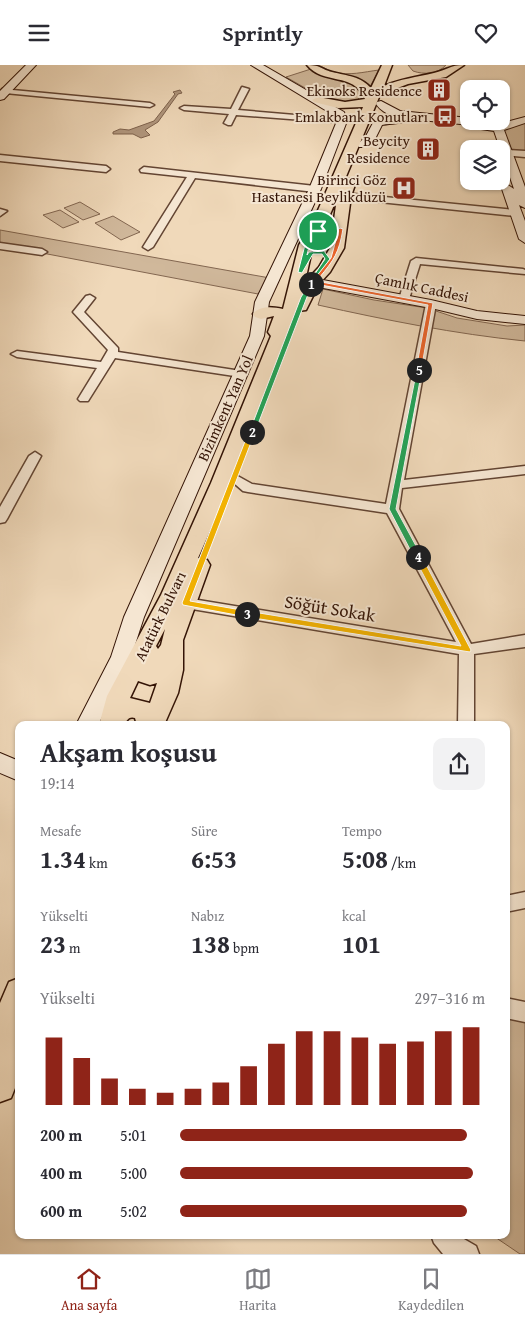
<!DOCTYPE html>
<html lang="tr">
<meta charset="utf-8">
<style>
:root{--surface:#fff;--page:#f2f2f3;--text:#2b2b33;--muted:#7c7c81;--line:#e1e1e2;--accent:#8f2418}
body{margin:0;font-family:"Gentium Book Plus",serif;background:var(--page);color:var(--text);height:100vh;display:flex;flex-direction:column;font-size:19px;white-space:nowrap}
*{box-sizing:border-box;margin:0}
p{font-size:16px;color:var(--muted)}
.icon{flex:none;width:28px;height:28px;fill:none;stroke:currentColor;stroke-width:2;stroke-linecap:round;stroke-linejoin:round}
.map{position:relative;flex:1;overflow:hidden}
.details{position:absolute;left:15px;top:656px;width:495px;height:518px;display:flex;flex-direction:column;background:var(--surface);border-radius:10px;box-shadow:0 1px 4px #0004}
.details>*{flex:none}
.tools{position:absolute;left:460px;top:15px;display:grid;gap:10px}
.tools a{display:grid;place-items:center;width:50px;height:50px;border-radius:10px;background:var(--surface);box-shadow:0 1px 4px #0004;font-size:25px}
.pin{position:absolute;display:grid;place-items:center;width:42px;height:42px;color:#fff;margin:-21px;border:2px solid #fff;border-radius:50%;box-shadow:0 1px 5px #0007}
.km{position:absolute;width:25px;height:25px;margin:-12px;border-radius:50%;background:#222;color:#fff;font-size:14px;line-height:25px;text-align:center}
.round{display:grid;place-items:center;flex:none;width:52px;height:52px;border-radius:10px;background:var(--page)}
.overview{display:flex;align-items:center;justify-content:space-between;height:85px;padding:0 25px}
h1{font-size:28px;font-weight:800;line-height:38px}
.figures{display:grid;grid-template-columns:repeat(3,1fr);gap:8px;height:85px;padding:5px 25px}
.figures div{display:grid;align-content:center}
.figures b{font-size:25px;font-weight:800}
.figures small{font-size:14px;font-weight:400}
.figures p{font-size:14px}
.chart{height:140px;padding:10px 25px}
.chart p{display:flex;justify-content:space-between}
.chart svg{width:100%;height:90px;margin-top:5px;stroke:var(--accent);stroke-width:6}
ul{padding:0 25px;list-style:none;font-size:16px}
li{display:grid;grid-template-columns:80px 60px 1fr;align-items:center;height:38px}
li i{height:12px;border-radius:6px;background:var(--accent)}
header{display:flex;justify-content:space-between;align-items:center;height:65px;padding:0 25px;background:var(--surface);font-size:22px;font-weight:800}
.tabs{display:flex;justify-content:space-around;align-items:center;height:70px;border-top:1px solid var(--line);background:var(--surface);font-size:14px;color:var(--muted)}
.tabs a{display:grid;justify-items:center;gap:2px}
.tabs .selected{color:var(--accent)}
.map>svg:first-child{display:block}
</style>
<header><svg class="icon" aria-label="menu" viewBox="0 0 24 24"><path d="M4 6h16M4 12h16M4 18h16"/></svg>Sprintly<svg class="icon" aria-label="heart" viewBox="0 0 24 24"><path d="M12 20l-8-8c-3-5 5-10 8-4 3-6 11-1 8 4z"/></svg></header>
<div class="map">
<svg width="525" height="1189" viewBox="0 0 525 1189">
<rect width="100%" height="100%" fill="#f0d9ba"/>
<filter id="stains"><feTurbulence type="fractalNoise" baseFrequency=".004" numOctaves="4"/><feColorMatrix values="0 0 0 0 .2 0 0 0 0 .09 0 0 0 0 .02 0 0 0 .5 -.17"/></filter>
<radialGradient id="worn" r=".72"><stop offset=".6" stop-color="#630" stop-opacity="0"/><stop offset="1" stop-color="#630" stop-opacity=".3"/></radialGradient>
<path fill="#d0b89b" stroke="#826650" d="M316,0c6,0 11,6 18,7 16,4 29,0 45,-2l-9,17c-14,-15 -39,-8 -54,-22z
M408,0h38c-8,9 -22,10 -33,6z
M311,4l13,7 28,6 11,12 -9,9 -26,-2 -42,-24z
M525,56v31l-19,-1 -6,-22z
M80,137l20,12 -17,6 -19,-12z
M60,145l19,12 -16,6 -20,-13z
M113,151l27,16 -19,8 -26,-17z
M0,165l270,48 -12,16 -258,-49z
M323,224l51,11 53,8 30,10 50,8 18,-1v16c-70,-7 -139,-21 -207,-36z
M506,952l19,4v233h-5l-28,-19h14z"/>
<path fill="#b0967d" stroke="#7e624d" d="M180,25l2,3 -4,1 -20,28 -13,8 5,5 -9,3 -8,-4h-20v-2l7,-3 9,1 25,-9 21,-27 -2,-2z"/>
<g fill="none" stroke-linecap="round" stroke-linejoin="round">
<g stroke="#634533" stroke-width="3">
<path id="street" d="M242,22l7,2 -11,21 104,9 4,2 -4,2 -106,-8 -5,10h-3l-4,-2 5,-9 -45,-4 -4,-2 4,-2 47,3z
M2,24l148,14 4,2 -4,2 -145,-14h-3z
M507,85l18,1v6l-21,-2v-4z
M0,90l106,11 4,3 -4,3 -106,-11z
M144,102l171,19 4,3 -4,3 -120,-14 -42,69 -5,3 -5,-3 44,-70 -46,-5 -1,-2z
M344,128l172,17 5,3 -5,3 -175,-18v-4z
M0,144l7,2 -7,5z
M0,178l42,6 5,3 -5,3 -42,-6z
M416,193l107,11 2,1v4l-105,-10 -11,35 -5,3 -4,-1 -1,-2 12,-38z
M90,230l5,3 -11,14 34,36v4l123,19 6,3 -6,3 -126,-19 -27,43h-8l-2,-2 19,-31 -80,-11 -6,-3 6,-3 84,11 7,-12 -35,-38 13,-16z
M431,236l5,3 -32,176 121,-14v8l-123,14 -3,21 72,135 54,-9v12l-51,7v71h-16l1,-71 -273,-46 -5,-1 -2,-4 2,-4 5,-1 270,44 -69,-129 -139,-21 -5,-1 -15,-13 6,-4 18,10 134,20 40,-200z
M35,387l6,4 -34,63 -2,3 -5,1v-16l29,-51z
M525,827v16l-19,4v-16z
M506,933l19,4v20l-19,-4z
M431,1170h26l19,11 3,8h-36l-9,-11z"/>
</g>
<g stroke="#341406" stroke-width="2">
<path id="secondary" d="M26,0h10l-32,34 -4,1v-9z
M251,0h12l81,47 3,9 -26,68 -52,113 -5,34 -120,281 -13,40 -33,68h-22l35,-68 13,-40 109,-243 17,-38 5,-34 54,-113 28,-68 -2,-5z
M381,36l19,10 69,7v3h25l5,3 26,-7v6l-21,7 21,57v21l-6,-3 6,16v22l-6,-4 -17,-50 6,-4 6,4 -20,-58 -13,-2 -1,-3 -69,-7c-5,5 -20,4 -29,6l-7,14 -8,8h-8l-2,-2 9,-9 8,-15 19,-5c-7,-3 -12,-5 -17,-12l1,-2z
M312,213l119,22 46,11 48,5v8l-48,-5 -46,-11 -124,-23 -2,-3z
M0,688l19,8v20l-19,-8z"/>
</g>
<g stroke="#341406" stroke-width="3">
<path id="primary" d="M307,0c15,0 13,4 25,7 16,4 28,4 39,16l11,-23h10l-8,21c16,-7 33,-9 50,-13 13,-3 16,-8 30,-8l-18,12 -38,7 -21,8 -5,-2 -37,89h9l2,3 -5,14 -7,52 -14,24 -11,12 -13,26 -9,1 -66,172 -33,75 9,2 3,5 -27,75v30l-5,23 -14,32h-27l-2,-7c-6,-2 -8,2 -11,7h-25l8,-29 54,-101 50,-112 60,-147 -3,-4 6,-16 -13,3 -6,-2 -2,-3c7,-9 20,-7 30,-5l16,-64 13,-21 51,-117 -25,1 -24,-6 -2,-2 6,-3 27,5 20,-3c-12,-28 -41,-13 -58,-34zM337,133l-7,50 -11,19 -14,15 8,-37 13,-21zM165,564l-4,16 -3,4 -2,-3zM138,616l12,4 7,-2 -7,20 -20,-5z
M19,913v100l-8,20 -11,4v-99l9,-21z"/>
</g>
<use href="#street" fill="#f5e6d2" fill-rule="evenodd"/>
<use href="#secondary" fill="#f5e6d2" fill-rule="evenodd"/>
<use href="#primary" fill="#f0d9ba" fill-rule="evenodd"/>
</g>
<path fill="#22a559" stroke="#fff" d="M320,157l2,2 -2,7c-9,3 -11,15 -13,24l2,-3 15,-1 6,8 -19,27 -3,-2 17,-25 -3,-5h-9l-11,19 -4,-1 8,-31z"/>
<path fill="#22a559" stroke="#fff" d="M311,217l3,2 -7,13 -52,135 -6,1 52,-136z"/>
<path fill="#f5b400" stroke="#fff" d="M249,366l6,1 -65,169 57,10 4,3 -4,3 -64,-12 -1,-2z"/>
<path fill="#f5b400" stroke="#fff" d="M415,490l7,2 49,93 -1,2 -223,-35 -4,-3 4,-3 214,35 -47,-89z"/>
<path fill="#22a559" stroke="#fff" d="M417,304l5,1 -26,139 26,48 -4,3 -4,-3 -25,-48z"/>
<path fill="#f0652b" stroke="#fff" d="M315,211l5,1 -4,4 117,22 -12,68 -5,-1 12,-65 -118,-22z"/>
<path fill="#f0652b" stroke="#fff" d="M340,163l3,1c-4,24 -9,31 -24,49h-4l16,-20 5,-18 -10,4 -11,-3v-10l4,-1v9c13,4 13,-5 21,-11z"/>
<defs>
<g id="building-square" transform="scale(1.25)"><rect x="-9" y="-9" width="18" height="18" rx="4" fill="#8f2418" stroke="#f5e6d2"/><path d="M-4-6H4V6H1V3H-1V6H-4ZM-2.5-4.3h1.7v1.8h-1.7ZM.8-4.3h1.7v1.8H.8ZM-2.5-1h1.7V.8h-1.7ZM.8-1h1.7V.8H.8Z" fill="#fff"/></g>
<g id="bus-square" transform="scale(1.25)"><rect x="-9" y="-9" width="18" height="18" rx="4" fill="#8f2418" stroke="#f5e6d2"/><path d="M-5-6H5V4H4V6H2V4H-2V6H-4V4H-5ZM-3.5-4V0h7V-4ZM-3.5 1.2v1.5H-2V1.2ZM2 1.2v1.5H3.5V1.2Z" fill="#fff"/></g>
<g id="hospital-square" transform="scale(1.25)"><rect x="-9" y="-9" width="18" height="18" rx="4" fill="#8f2418" stroke="#f5e6d2"/><path d="M-5-5h3v3.5h4V-5h3V5h-3V1.5h-4V5h-3Z" fill="#fff"/></g>
</defs>
<g fill-rule="evenodd">
<use href="#building-square" x="439" y="25"/>
<use href="#bus-square" x="445" y="51"/>
<use href="#building-square" x="428" y="84"/>
<use href="#hospital-square" x="404" y="123"/>
</g>
<g text-anchor="middle" dominant-baseline="central" stroke-width="4" stroke-linejoin="round" paint-order="stroke">
<g font-size="15" fill="#341406" stroke="#f5e6d2" text-anchor="end">
<text x="422" y="25">Ekinoks Residence</text>
<text x="428" y="51">Emlakbank Konutları</text>
<text x="410" y="75">Beycity<tspan x="410" dy="17">Residence</tspan></text>
<text x="386" y="114">Birinci Göz<tspan x="386" dy="17">Hastanesi Beylikdüzü</tspan></text>
</g>
<g font-size="15" fill="#341406" stroke="#f5e6d2">
<text transform="translate(422 222) rotate(12)">Çamlık Caddesi</text>
<text transform="translate(225 343) rotate(-66)">Bizimkent Yan Yol</text>
<text transform="translate(160 551) rotate(-64)">Atatürk Bulvarı</text>
</g>
<g font-size="18" fill="#341406" stroke="#f5e6d2">
<text transform="translate(330 543) rotate(9)">Söğüt Sokak</text>
</g>
</g>
<rect width="100%" height="100%" filter="url(#stains)"/>
<rect width="100%" height="100%" fill="url(#worn)"/>
</svg>
<div class="tools">
<a><svg class="icon" aria-label="locate" viewBox="0 0 24 24"><circle cx="12" cy="12" r="6"/><path d="M12 2v4M12 18v4M2 12h4M18 12h4"/></svg></a>
<a><svg class="icon" aria-label="layers" viewBox="0 0 24 24"><path d="M12 4l9 5-9 5-9-5zM3 14l9 5 9-5"/></svg></a>
</div>
<div class="pin" style="left:318px;top:166px;background:#1e9e55"><svg class="icon" aria-label="arrive" viewBox="0 0 24 24"><path d="M6 21V4h12l-3 4 3 4H6"/></svg></div>
<b class="km" style="left:311px;top:219px">1</b>
<b class="km" style="left:252px;top:367px">2</b>
<b class="km" style="left:247px;top:549px">3</b>
<b class="km" style="left:418px;top:492px">4</b>
<b class="km" style="left:419px;top:305px">5</b>
<section class="details">
<div class="overview"><div><h1>Akşam koşusu</h1><p>19:14</p></div><a class="round"><svg class="icon" aria-label="share" viewBox="0 0 24 24"><path d="M12 15V3M7 8l5-5 5 5M5 13v7h14v-7"/></svg></a></div>
<div class="figures">
<div><p>Mesafe</p><b>1.34<small> km</small></b></div>
<div><p>Süre</p><b>6:53</b></div>
<div><p>Tempo</p><b>5:08<small> /km</small></b></div>
</div>
<div class="figures">
<div><p>Yükselti</p><b>23<small> m</small></b></div>
<div><p>Nabız</p><b>138<small> bpm</small></b></div>
<div><p>kcal</p><b>101</b></div>
</div>
<div class="chart"><p><span>Yükselti</span>297–316 m</p>
<svg viewBox="0 0 160 44" preserveAspectRatio="none"><path d="M5 44V11M15 44V21M25 44V31M35 44V36M45 44V38M55 44V36M65 44V33M75 44V25M85 44V14M95 44V8M105 44V8M115 44V11M125 44V14M135 44V13M145 44V8M155 44V6"/></svg>
</div>
<ul>
<li><b>200 m</b>5:01<i style="width:94%"></i></li>
<li><b>400 m</b>5:00<i style="width:96%"></i></li>
<li><b>600 m</b>5:02<i style="width:94%"></i></li>
</ul>
</section>
</div>
<nav class="tabs">
<a class="selected"><svg class="icon" aria-label="home" viewBox="0 0 24 24"><path d="M3 11l9-7 9 7M6 9v11h12V9"/></svg>Ana sayfa</a>
<a><svg class="icon" aria-label="map" viewBox="0 0 24 24"><path d="M3 6l6-2 6 2 6-2v14l-6 2-6-2-6 2zM9 4v14M15 6v14"/></svg>Harita</a>
<a><svg class="icon" aria-label="saved" viewBox="0 0 24 24"><path d="M7 4h10v16l-5-4-5 4z"/></svg>Kaydedilen</a>
</nav>
